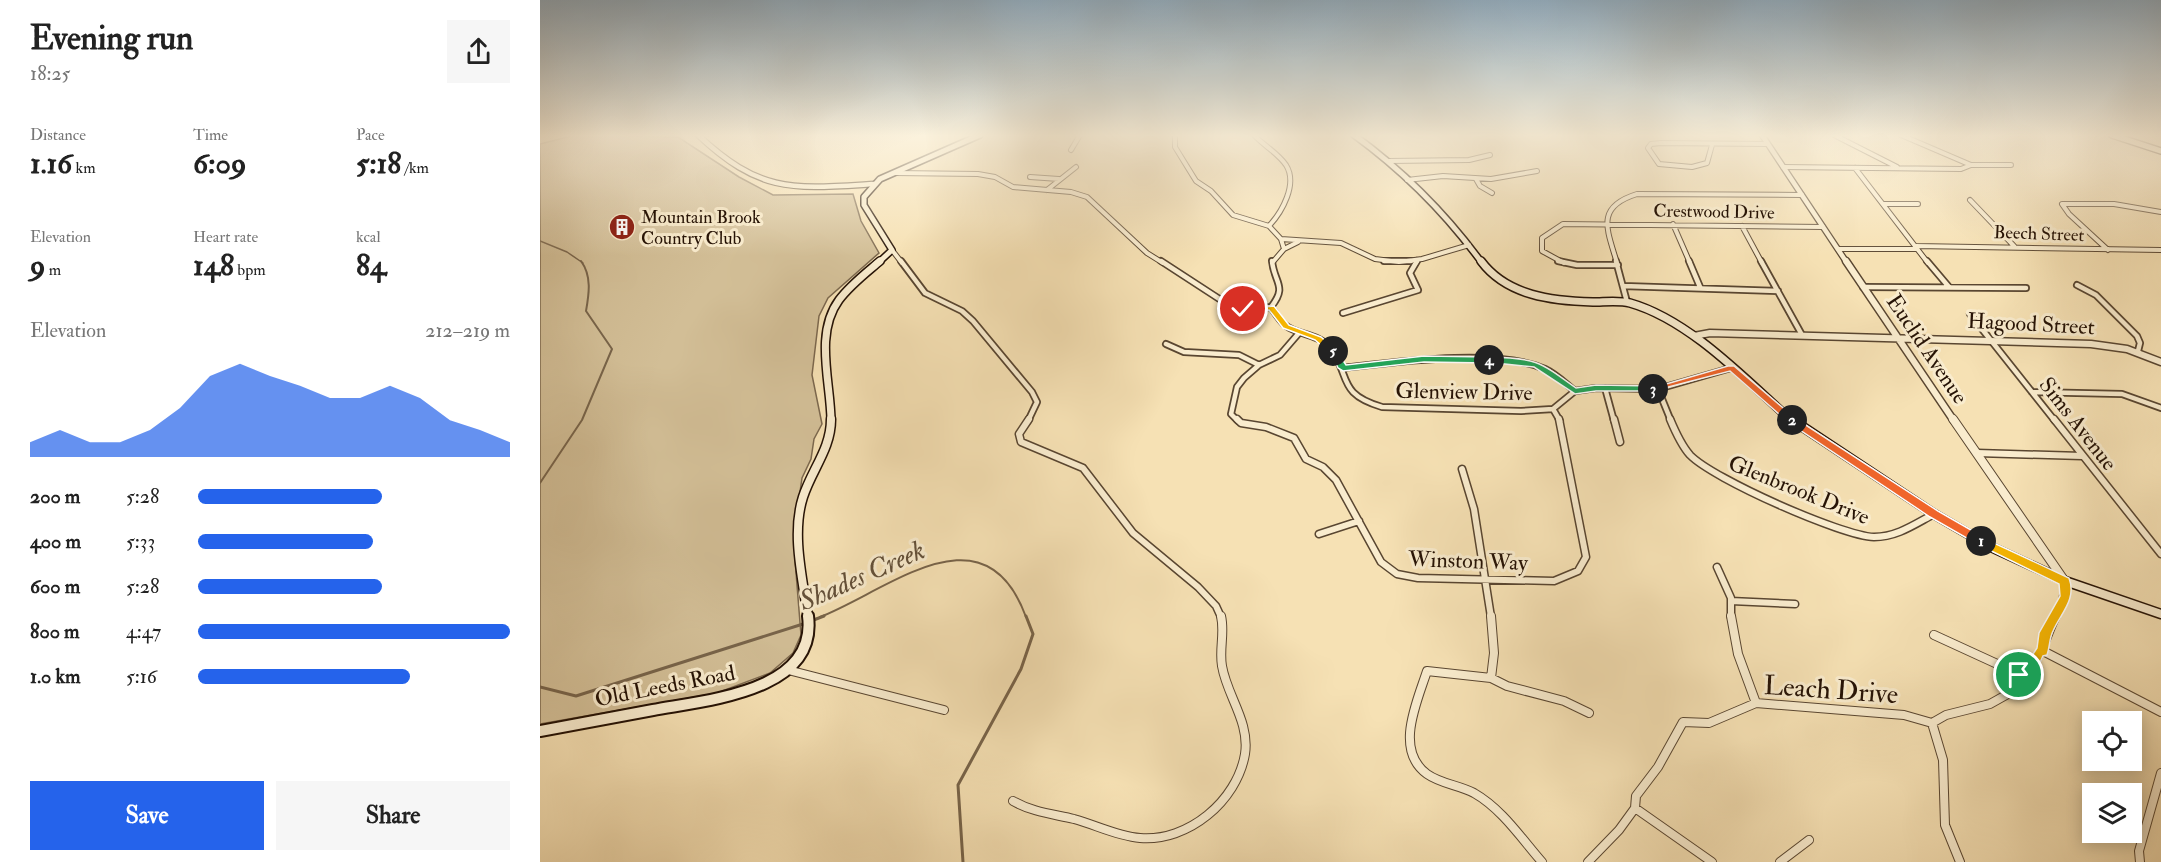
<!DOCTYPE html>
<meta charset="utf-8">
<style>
:root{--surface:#fff;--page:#f6f6f6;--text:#222;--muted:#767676;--accent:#2563eb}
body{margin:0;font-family:"IM FELL Double Pica",serif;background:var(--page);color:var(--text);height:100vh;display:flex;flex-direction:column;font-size:22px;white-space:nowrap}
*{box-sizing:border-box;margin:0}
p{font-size:20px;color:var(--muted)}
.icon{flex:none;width:33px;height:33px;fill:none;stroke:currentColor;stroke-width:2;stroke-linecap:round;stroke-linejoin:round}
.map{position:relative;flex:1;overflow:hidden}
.details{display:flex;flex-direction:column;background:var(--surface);width:540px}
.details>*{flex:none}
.tools{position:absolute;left:1542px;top:711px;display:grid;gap:12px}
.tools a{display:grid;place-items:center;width:60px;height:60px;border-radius:0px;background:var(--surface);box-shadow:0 3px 15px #0003;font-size:30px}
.pin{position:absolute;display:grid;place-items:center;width:51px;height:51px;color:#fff;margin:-26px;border:3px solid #fff;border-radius:50%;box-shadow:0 2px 6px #0007}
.km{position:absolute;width:30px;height:30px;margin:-15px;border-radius:50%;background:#222;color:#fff;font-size:16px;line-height:30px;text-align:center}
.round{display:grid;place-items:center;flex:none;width:63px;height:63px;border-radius:0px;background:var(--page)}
.headline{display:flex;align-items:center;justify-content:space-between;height:102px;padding:0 30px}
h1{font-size:33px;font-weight:700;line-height:45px}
.figures{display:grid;grid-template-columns:repeat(3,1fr);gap:9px;height:102px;padding:6px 30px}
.figures div{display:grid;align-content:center}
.figures b{font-size:30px;font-weight:700}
.figures small{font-size:16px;font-weight:400}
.figures p{font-size:16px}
.chart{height:168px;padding:12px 30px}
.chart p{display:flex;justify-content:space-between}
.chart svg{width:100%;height:108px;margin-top:6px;fill:var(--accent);opacity:.7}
.action{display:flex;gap:12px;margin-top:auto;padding:12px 30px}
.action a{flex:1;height:69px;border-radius:0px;background:var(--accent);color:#fff;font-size:24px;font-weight:700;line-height:69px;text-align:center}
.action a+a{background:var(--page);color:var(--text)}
ul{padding:0 30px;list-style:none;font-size:20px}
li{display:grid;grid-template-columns:96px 72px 1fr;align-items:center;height:45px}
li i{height:15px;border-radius:8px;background:var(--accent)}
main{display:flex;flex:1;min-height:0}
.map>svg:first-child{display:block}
</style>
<main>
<section class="details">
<div class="headline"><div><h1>Evening run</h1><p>18:25</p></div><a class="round"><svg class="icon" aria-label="share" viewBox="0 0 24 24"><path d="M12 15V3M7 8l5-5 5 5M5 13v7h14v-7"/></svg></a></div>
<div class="figures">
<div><p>Distance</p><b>1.16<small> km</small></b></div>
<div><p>Time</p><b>6:09</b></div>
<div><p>Pace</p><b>5:18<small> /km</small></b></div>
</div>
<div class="figures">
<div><p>Elevation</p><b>9<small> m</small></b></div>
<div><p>Heart rate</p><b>148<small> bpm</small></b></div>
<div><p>kcal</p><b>84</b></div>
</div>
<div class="chart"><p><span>Elevation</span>212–219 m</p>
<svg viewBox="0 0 160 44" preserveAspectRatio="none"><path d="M0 44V38L10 33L20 38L30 38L40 33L50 24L60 11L70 6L80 11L90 15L100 20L110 20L120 15L130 20L140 29L150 33L160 38V44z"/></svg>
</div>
<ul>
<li><b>200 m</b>5:28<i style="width:59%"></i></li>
<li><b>400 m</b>5:33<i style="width:56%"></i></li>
<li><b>600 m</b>5:28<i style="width:59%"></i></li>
<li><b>800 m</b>4:47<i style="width:100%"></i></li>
<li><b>1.0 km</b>5:16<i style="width:68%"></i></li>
</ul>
<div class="action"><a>Save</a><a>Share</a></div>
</section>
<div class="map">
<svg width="1621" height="862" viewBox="0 0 1621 862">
<rect width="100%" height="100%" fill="#f6e1b4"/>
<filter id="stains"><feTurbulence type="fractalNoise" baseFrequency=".00333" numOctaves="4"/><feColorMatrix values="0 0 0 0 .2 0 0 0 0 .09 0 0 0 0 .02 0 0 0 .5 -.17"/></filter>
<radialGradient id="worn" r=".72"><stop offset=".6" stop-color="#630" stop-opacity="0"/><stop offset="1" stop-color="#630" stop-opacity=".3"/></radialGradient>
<path fill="#d2be96" stroke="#7c684e" stroke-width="1.5" d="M35,135l103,2 61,40 34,18 80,-1 8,27 18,32 -51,45 -9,18 -7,59 10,49 -8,15 -3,20 -9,19 -2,14 -5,68 6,75 -8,18 -23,20 -53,20 -177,31v-580z"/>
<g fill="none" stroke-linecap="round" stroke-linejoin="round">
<path stroke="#78644a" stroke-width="1.5" d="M0,241l27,11 16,11"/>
<path stroke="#78644a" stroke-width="2" d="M0,483l42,-63 30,-71 -26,-38c3,-17 6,-35 -5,-50
M280,617c69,-27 165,-113 206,0"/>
<path stroke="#78644a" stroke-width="3" d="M271,621l13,-5
M0,687l36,9 227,-72
M423,862l-5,-77 63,-116 12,-35 -7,-18"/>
<g stroke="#594631" stroke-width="6">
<path id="minor-far3" d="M635,135v12l21,34 15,10 22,24 36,11 12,13 3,10
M714,135c9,10 24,18 32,30 12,19 -4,47 -17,61
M1294,135l63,32
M1361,135l70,30
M1172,145l-5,18 -15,4 -33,-3 -11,-16 3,-4 10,-1 106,1
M531,150l9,-15
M849,161l80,-1 21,-5
M1243,167l178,2 10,-4h40
M1315,168l73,95
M355,173l83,1 17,3 18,10 58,5 16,5 60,56 16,10
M490,177l29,2
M936,179l4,7 12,7
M867,180l36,-4 48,3 46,-8
M507,190l29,-23
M1430,200l44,46
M1343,204h35
M1133,224l17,39
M1202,226l20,37
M741,239l60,4 34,16 24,3 23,-3 47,-14
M1376,246l245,4
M1298,249h78
M352,250l10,13
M1568,250l-39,-36 -7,-10h52l47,8
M732,263l12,-14 14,-7
M876,263l2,-3
M1024,263l-22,-12v-13l21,-14 260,3
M1077,263c-10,-34 -22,-56 20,-69l165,1"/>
</g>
<g stroke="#594631" stroke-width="8">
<path id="minor-far2" d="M361,261l24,32 37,18 11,10 59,71 5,10 -9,19
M621,261l63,41 19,7 28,-2c17,-21 3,-24 1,-46
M844,261h27
M1018,261l19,4h41
M1076,261l11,41
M1149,261l11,26
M1221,261l41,74
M1387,261l22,26
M1537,285l19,10 41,41 3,7 -2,8
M1083,286l155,5
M1323,287l163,1
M731,307c4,6 9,14 14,18 12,10 33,9 42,20 26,29 7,48 55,62l139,4 32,-2 22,-18 21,-3 62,1 73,-21
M803,313l75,-23 -8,-17 7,-12
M1430,314l85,107
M626,344l18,8 55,3 20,10
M803,368c53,-6 155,-20 202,1 11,5 21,15 30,22
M1065,388l9,33
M1118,389l13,32
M1492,392l90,2 39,14
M1013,409l7,12
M698,421l-7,-7 6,-27 7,-9 15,-13 21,-10 19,-22"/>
</g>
<g stroke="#594631" stroke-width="9">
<path id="minor-far1" d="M489,419l-10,15 2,8 62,26 50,65 65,54 18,19 5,11
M697,419l4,4 25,4 28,11 12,21 17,8 13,13 45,82 16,12 21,4 136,3 24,-10 8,-14 -27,-138
M1074,419l6,23
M1130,419c5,12 11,26 20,36 23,24 152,81 184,82 23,0 41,-13 60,-23
M1514,419l107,135
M1437,453l105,3
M922,469l12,40 17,108
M779,534l40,-13
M1177,567l14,31v19
M1191,601l64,3
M1515,617l8,-18 2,-18"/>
</g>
<g stroke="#594631" stroke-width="10">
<path id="minor" d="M951,616l3,37 -3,25
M1191,616l7,38 18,49
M1394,635l85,39
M1503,651l118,61
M248,670l156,40
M1392,723l11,37 2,65 15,37
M473,801c19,11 40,13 61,18 22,6 43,17 66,19 48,4 97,-37 105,-84 5,-32 -18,-58 -23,-88 -3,-17 3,-33 -1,-50
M1095,808l77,54
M1002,862c-21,-24 -40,-53 -68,-69 -15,-8 -33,-9 -47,-19 -33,-24 -10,-72 0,-103l64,7 16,8 57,15 25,12
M1048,862l31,-32 16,-22 1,-12 22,-29 25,-45 26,1 47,-20 148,12 28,8 14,-8 44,-11 25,-14 4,-16c23,-11 26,-37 37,-58
M1240,862l29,-22
M1600,862l-1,-11 22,-78"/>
</g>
<g stroke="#594631" stroke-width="7">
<path id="tertiary-far2" d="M158,135c63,59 95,54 176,49
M1222,135l85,128"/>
</g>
<g stroke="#594631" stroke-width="9">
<path id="tertiary-far1" d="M1306,261l108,160
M1154,336l16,-3 381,11 36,5 34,13"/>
</g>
<g stroke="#594631" stroke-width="10">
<path id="tertiary" d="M1413,419l111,161"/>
</g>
<g stroke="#251205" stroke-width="8">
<path id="secondary-far3" d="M814,135c48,35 93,80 128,128
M1572,135l49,16
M338,263l14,-13 -28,-45v-8l16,-18 100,-44"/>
</g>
<g stroke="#251205" stroke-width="10">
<path id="secondary-far2" d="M941,261c26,35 72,40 112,41 11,0 26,-2 37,1 60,17 116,77 162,118
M291,421c0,-38 -17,-87 8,-121 11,-15 27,-27 41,-39"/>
</g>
<g stroke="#251205" stroke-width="11">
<path id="secondary-far1" d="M1251,419l143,95 55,32 76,35 96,33
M268,617c-5,-37 -17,-83 -5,-120 9,-28 28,-48 28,-78"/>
</g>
<g stroke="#251205" stroke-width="14">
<path id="secondary" d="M0,731c38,-7 76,-14 113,-21 53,-10 165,-18 155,-94"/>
</g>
<use href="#minor-far3" stroke="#f9ecce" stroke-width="4"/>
<use href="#minor-far2" stroke="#f9ecce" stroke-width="4.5"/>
<use href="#minor-far1" stroke="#f9ecce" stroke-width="6"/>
<use href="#minor" stroke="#f9ecce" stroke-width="8"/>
<use href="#tertiary-far2" stroke="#f9ecce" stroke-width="4.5"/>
<use href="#tertiary-far1" stroke="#f9ecce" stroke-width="6"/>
<use href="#tertiary" stroke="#f9ecce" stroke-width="8"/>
<use href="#secondary-far3" stroke="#f9ecce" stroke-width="5"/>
<use href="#secondary-far2" stroke="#f9ecce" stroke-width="7"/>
<use href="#secondary-far1" stroke="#f9ecce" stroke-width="8"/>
<use href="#secondary" stroke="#f9ecce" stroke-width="10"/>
</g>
<linearGradient id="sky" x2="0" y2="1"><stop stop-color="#91aabb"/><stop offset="0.53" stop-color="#fbf2dd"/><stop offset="1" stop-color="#fbf2dd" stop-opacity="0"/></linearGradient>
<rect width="1621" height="256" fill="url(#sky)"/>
<path fill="#f5b400" stroke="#fff" stroke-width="1.5" d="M1441,537l88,41c8,21 -8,35 -16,53 -4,8 -3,16 -6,24l-4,1 -8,17 -16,7 -6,-5 2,-4 11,-6 11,-17 2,-15 21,-37 -1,-12 -82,-40v-6z"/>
<path fill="#f0652b" stroke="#fff" stroke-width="1.5" d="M1248,418h7l143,93 47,27v6h-8l-47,-27 -142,-95z"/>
<path fill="#f0652b" stroke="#fff" stroke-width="1.5" d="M1188,366h6l61,52v4h-7l-58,-51 -77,20 -4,-2z"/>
<path fill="#22a559" stroke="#fff" stroke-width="1.5" d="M949,357c47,1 50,4 87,31l20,-3 57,1 5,3 -5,2h-57l-21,3 -41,-27 -48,-5v-4z"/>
<path fill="#22a559" stroke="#fff" stroke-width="1.5" d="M790,350h6l10,15 78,-9 65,1 4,3 -4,3 -65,-1 -81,9 -5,-3z"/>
<path fill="#f5b400" stroke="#fff" stroke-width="1.5" d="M734,306l15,19 32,12 15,13v3h-6l-15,-13 -32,-12 -14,-18 -26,1 -4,-2z"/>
<defs>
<g id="building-disc" transform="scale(1.35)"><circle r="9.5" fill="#8f2418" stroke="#f9ecce"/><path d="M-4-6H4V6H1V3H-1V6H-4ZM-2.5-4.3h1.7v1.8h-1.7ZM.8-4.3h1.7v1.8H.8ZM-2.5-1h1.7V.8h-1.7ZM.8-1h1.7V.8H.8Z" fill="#fff"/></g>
</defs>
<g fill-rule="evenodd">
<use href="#building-disc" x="82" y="227"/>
</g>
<g text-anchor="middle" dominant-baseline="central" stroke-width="6" stroke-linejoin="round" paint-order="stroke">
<g font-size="18" fill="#251205" stroke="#f9ecce">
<text transform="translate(1174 212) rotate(1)">Crestwood Drive</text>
<text transform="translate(1499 234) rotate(2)">Beech Street</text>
</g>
<g font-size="18" fill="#251205" stroke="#f9ecce" text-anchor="start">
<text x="101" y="217">Mountain Brook<tspan x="101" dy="21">Country Club</tspan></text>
</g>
<g font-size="22" fill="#251205" stroke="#f9ecce">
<text transform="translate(1491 324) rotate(3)">Hagood Street</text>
<text transform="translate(1387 349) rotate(56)">Euclid Avenue</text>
<text transform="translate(924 392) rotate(1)">Glenview Drive</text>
<text transform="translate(1538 424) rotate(52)">Sims Avenue</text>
<text transform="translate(1259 490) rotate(22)">Glenbrook Drive</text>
<text transform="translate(928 561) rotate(2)">Winston Way</text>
<text transform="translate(125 686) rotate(-11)">Old Leeds Road</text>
</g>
<g font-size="27" fill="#251205" stroke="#f9ecce">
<text transform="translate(1291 690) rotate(4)">Leach Drive</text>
</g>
<g font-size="28" font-style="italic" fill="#635039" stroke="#f9ecce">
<text transform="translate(322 576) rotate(-24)">Shades Creek</text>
</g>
</g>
<rect width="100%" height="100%" filter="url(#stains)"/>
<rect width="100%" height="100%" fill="url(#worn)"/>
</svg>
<div class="tools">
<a><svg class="icon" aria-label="locate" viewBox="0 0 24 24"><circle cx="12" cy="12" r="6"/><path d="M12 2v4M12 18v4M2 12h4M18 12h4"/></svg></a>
<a><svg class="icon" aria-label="layers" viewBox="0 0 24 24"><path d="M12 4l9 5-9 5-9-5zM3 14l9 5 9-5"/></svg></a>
</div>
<div class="pin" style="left:1479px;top:675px;background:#1e9e55"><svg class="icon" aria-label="arrive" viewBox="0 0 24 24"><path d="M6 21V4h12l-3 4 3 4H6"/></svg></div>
<div class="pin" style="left:703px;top:309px;background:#d93025"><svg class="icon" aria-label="check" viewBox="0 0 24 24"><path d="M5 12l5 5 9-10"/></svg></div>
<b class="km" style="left:1441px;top:541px">1</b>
<b class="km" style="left:1252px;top:420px">2</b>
<b class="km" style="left:1113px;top:389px">3</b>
<b class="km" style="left:949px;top:360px">4</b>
<b class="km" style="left:793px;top:351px">5</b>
</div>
</main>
